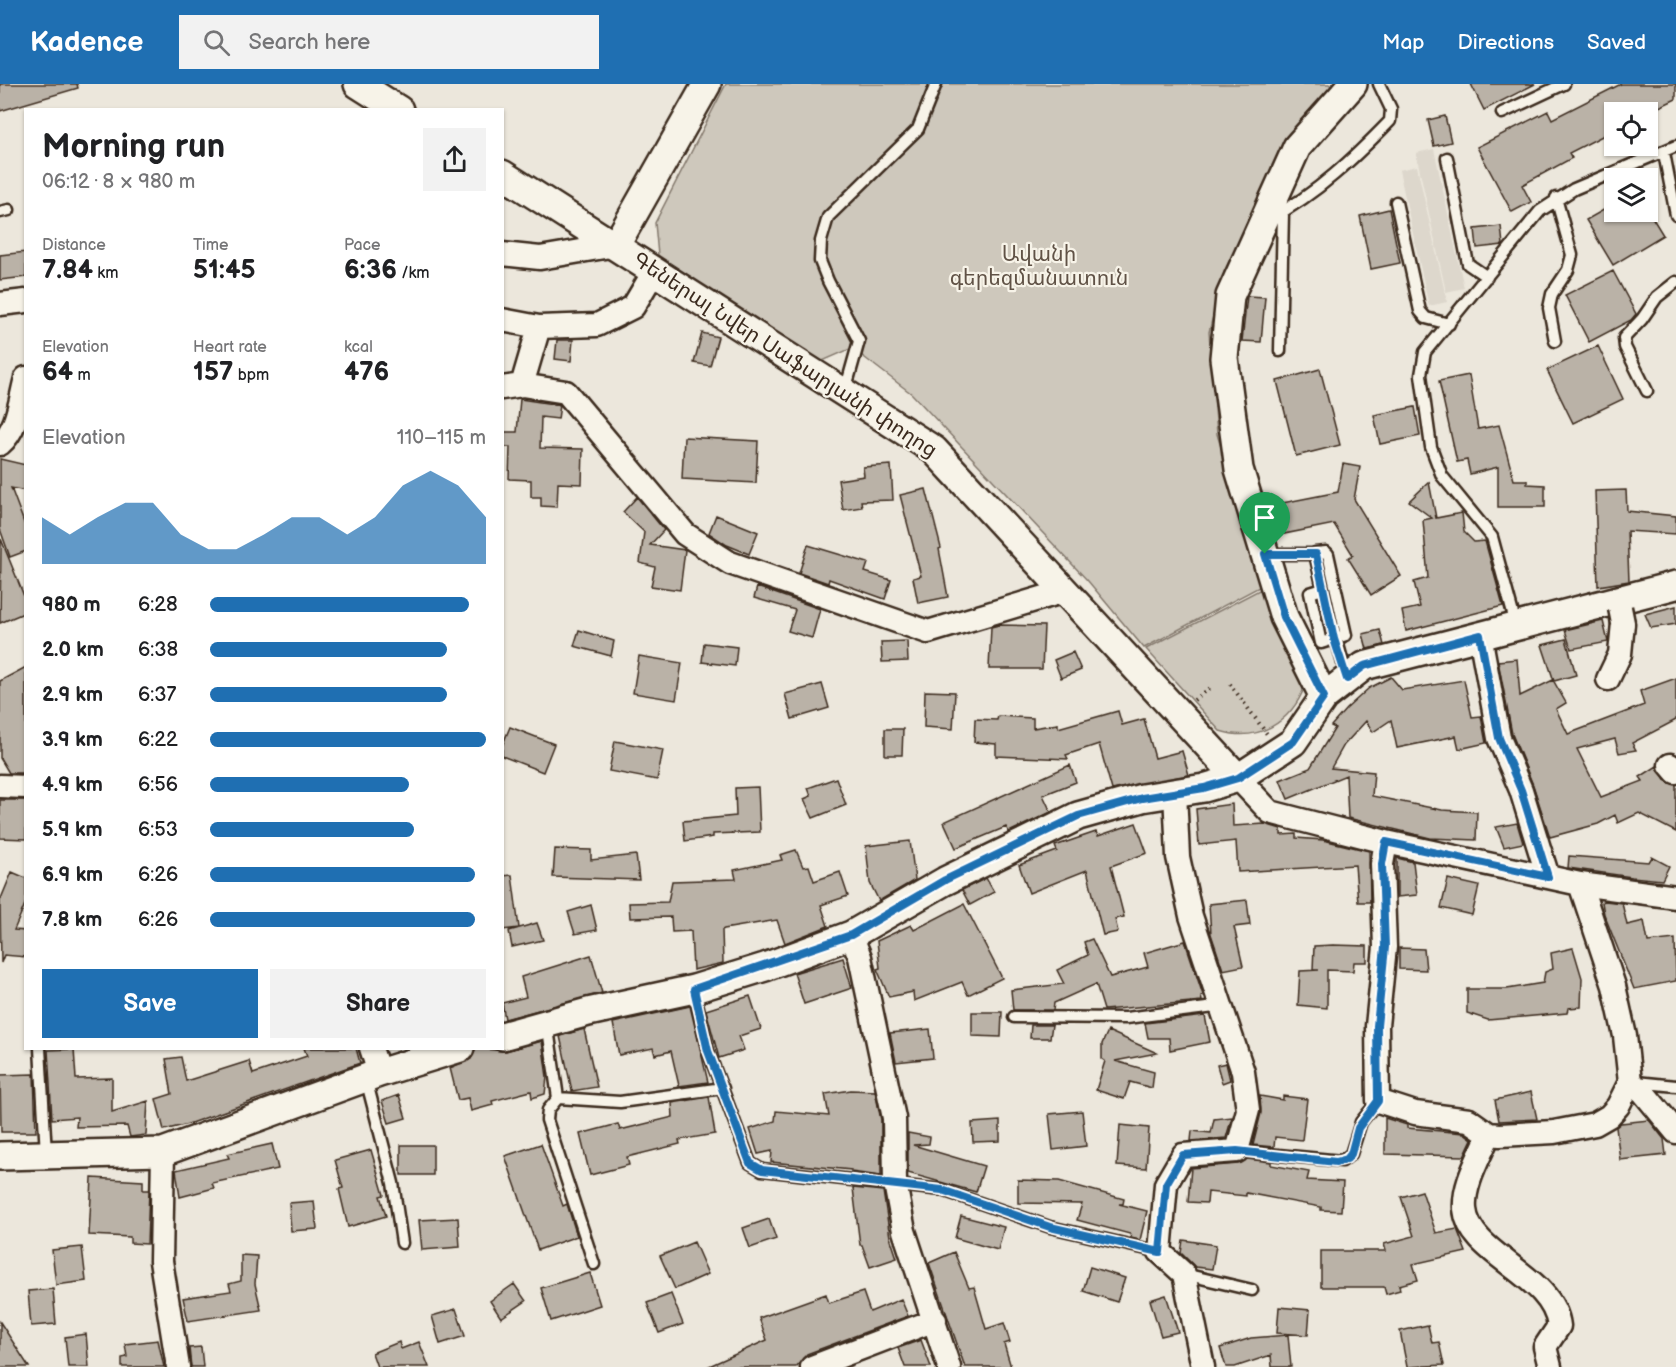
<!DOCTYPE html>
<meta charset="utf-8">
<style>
:root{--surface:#fff;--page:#f2f2f2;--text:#202124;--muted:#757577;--accent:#1f6fb2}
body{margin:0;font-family:"Balsamiq Sans","Noto Sans Armenian",sans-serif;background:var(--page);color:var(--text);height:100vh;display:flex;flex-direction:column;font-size:22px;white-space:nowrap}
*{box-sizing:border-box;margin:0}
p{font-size:20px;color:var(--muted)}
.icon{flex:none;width:33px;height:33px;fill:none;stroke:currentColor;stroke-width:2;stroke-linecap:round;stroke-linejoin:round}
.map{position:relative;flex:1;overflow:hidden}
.drawer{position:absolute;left:24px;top:24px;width:480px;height:942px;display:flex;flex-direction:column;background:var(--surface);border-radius:0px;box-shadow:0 2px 4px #0004}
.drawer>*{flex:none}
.controls{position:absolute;left:1604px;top:18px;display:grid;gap:12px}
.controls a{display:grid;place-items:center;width:54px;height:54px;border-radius:0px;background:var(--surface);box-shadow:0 2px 4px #0004;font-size:30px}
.pin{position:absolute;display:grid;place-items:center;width:51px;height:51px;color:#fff;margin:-62px -26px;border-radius:50% 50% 50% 0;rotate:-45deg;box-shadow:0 0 6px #0007}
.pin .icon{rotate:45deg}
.round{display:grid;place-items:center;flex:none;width:63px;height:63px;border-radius:0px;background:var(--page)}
.overview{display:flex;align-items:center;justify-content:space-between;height:102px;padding:0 18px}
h1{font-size:33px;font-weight:800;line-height:45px}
.figures{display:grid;grid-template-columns:repeat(3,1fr);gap:9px;height:102px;padding:6px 18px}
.figures div{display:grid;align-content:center}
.figures b{font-size:26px;font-weight:800}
.figures small{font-size:16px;font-weight:400}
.figures p{font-size:16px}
.chart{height:168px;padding:12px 18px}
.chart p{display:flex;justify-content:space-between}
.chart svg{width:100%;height:108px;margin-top:6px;fill:var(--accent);opacity:.7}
.action{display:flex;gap:12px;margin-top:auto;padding:12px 18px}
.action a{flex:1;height:69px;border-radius:0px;background:var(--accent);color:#fff;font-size:24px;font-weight:800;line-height:69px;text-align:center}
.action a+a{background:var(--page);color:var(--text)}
ul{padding:0 18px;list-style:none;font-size:20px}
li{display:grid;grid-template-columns:96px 72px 1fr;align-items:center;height:45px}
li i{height:15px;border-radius:8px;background:var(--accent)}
header{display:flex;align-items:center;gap:36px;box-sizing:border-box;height:84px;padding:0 30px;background:var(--accent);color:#fff}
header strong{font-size:28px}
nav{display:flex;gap:33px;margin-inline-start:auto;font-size:21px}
.search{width:420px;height:54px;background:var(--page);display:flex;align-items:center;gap:15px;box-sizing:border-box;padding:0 21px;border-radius:0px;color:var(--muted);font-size:22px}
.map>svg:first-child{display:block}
</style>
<header>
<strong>Kadence</strong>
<div class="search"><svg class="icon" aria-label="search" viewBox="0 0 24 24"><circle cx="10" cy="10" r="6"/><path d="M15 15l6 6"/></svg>Search here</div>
<nav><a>Map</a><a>Directions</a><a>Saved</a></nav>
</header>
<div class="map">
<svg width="1676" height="1283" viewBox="0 0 1676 1283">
<rect width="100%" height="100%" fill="#ece7dc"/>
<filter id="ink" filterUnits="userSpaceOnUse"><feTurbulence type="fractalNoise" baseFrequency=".0167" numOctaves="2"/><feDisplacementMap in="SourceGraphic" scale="12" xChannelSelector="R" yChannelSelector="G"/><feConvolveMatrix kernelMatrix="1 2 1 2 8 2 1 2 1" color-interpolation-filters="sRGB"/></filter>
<g filter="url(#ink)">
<path fill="#ddd7cc" d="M1434,65l30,139 -18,4 -30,-139z
M1417,82l30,136 -18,4 -30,-136z"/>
<path fill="#cec8bc" stroke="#84796d" stroke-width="1.5" d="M726,0h603l6,6 -81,121 -30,61 -15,60 8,102 46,151 -119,63 -56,-67 -176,-187 -60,-46 -34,15 -160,-108 -3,-32z
M1263,504l42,98c-14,37 -48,57 -85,45l-74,-82z"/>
<path fill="#bab2a7" stroke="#3b2a1e" stroke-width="1.5" d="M0,0h77l1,4 -78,23z
M1471,0h64l-51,26z
M1621,0h55v15l-27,13h-35v18l-45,23 3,5 -50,27 9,17 -19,10 -35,-65 71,-36 4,8z
M1445,32l6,26 -17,4 -6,-26z
M1614,120v8h35l14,23 -50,30 -27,-45z
M1389,125l11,54 -29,6 -11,-53z
M1501,142l2,19 -26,3 -2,-19z
M26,168v25l-26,3v-25z
M1613,187l23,43 -5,6 -42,22 -24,-47z
M1247,212l18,1 -4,45 -19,-1z
M702,249l16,4 -8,29 -16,-3z
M557,256h16l-2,21 -16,-2z
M1598,262l25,53 -50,24 -26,-53z
M1320,285l20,76 -44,11 -19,-75z
M1469,291l9,54 21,-4 15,55h13v4l18,1v22h-47v-40l-28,7 -3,-14 -10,2 -18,-81z
M520,315l40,6 -2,14 -17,-2 -1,31 43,1 -1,35 -24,-1 -1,24 -16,-1v-9h-10v-17l-22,-1 1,-32h-8v-15h15z
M1415,323l5,29 -40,8 -6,-29z
M684,353l74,4 -2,42 -74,-4z
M0,375l26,6v26l-15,-3 15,40v23l-16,6 -10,-28z
M1343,380l17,3 -6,32 47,77 -30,19 -23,-37 5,-3 -19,-31 -50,10 -7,-30 61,-12z
M891,381l2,35 -32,1 1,6 -19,3 -5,-30 26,-4 -1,-9z
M1429,398l7,36 26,-5 2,19 10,10 11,-1 18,65 -97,25 -4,-20 18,-4 -6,-25 14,-4 -5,-58 9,-2 -23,-17z
M926,405l15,59 -2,1 9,48 -30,6 -5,-25 8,-2 -21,-81z
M1626,406l1,21 49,5v18l-49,-3 2,50 -31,5 -3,-95z
M637,413l27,33 -14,15 35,5 -5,40 -29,-4 4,-19 -15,-4 4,-31 -21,-20z
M716,431l42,17 -9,22 -22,-9 -18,-12z
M1,455l25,62v11l-26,11z
M808,461l60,18 -3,9 26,8 -6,19 -56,-20 -1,4 -29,-10z
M757,503l63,22 -8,29 -24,-7 7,-21 -41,-12z
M1676,522v18l-25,4 -6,-14z
M1603,537l5,21 -37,7 -6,-19z
M999,541l45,1 -2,43h-53l2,-42z
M579,546l35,11 -3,15 -37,-10z
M1380,546l4,15 -17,4 -4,-15z
M1566,555l10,36 -22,6 -12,-36z
M907,557l1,20 -26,1 -1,-20z
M704,559l33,4 -2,19 -33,-4z
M1073,568l8,18 -20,8 -7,-18z
M639,572l43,7 -6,37 -43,-7z
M1517,575l3,37 33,-16 13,23 -10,6 12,25 76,-29 -4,-14 36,-13v42l-44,23 4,7 -17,3 -4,-14 -38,10 24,48 42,-16 -3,-4 17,-11 9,15 10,4v47l-37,-19 -21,10 -3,-8 -17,9 -48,13 -17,-52 -21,-51 -14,-73z
M26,583v106h-17l-9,-15v-77z
M1391,593l11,13 62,-10 8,37 9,-1 5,27 -27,6 -3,-13 -59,12 -6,-28 -18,12 -7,-11 -22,24 -13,23 43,4 -2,24 70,14 35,2 -1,28 -46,-2 -82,-20 -2,-43 -58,24 -8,-19 30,-12 25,-40 -4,-2 15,-17 23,-21z
M822,600l7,24 -37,11 -7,-25z
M925,607l30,1 -2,37 -29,-2z
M1118,627l4,14 22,-6 11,39 27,-7 7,24 -77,15 -13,-46 -33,11 2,4 -72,-3v-12l-22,-2 1,-23 22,1 1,-4 35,2v10l25,-4v4z
M510,643l44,17 -11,28 -41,-16v-10z
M885,645h18l-1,26h-17z
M615,657l48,9 -6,30 -48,-9z
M1070,681l6,17 -33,13 8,17 -42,20 -3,-5 -50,21 -12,-26z
M836,694l10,27 -33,13 -9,-19 7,-3 -3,-8z
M758,703l2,45 -47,2v3l-28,4 -2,-20 53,-5 -1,-28z
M0,716h26v39l-26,-1z
M1232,720l1,22 32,-2 16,5v6l15,-1v4l27,2 46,11 1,51h-12l-3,-37 -117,7 -2,-31 -37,4 -3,-36z
M1136,739l11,30 -36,13 13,51 -9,2 3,13 -15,3 -16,-65 -58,23 -10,-28 38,-14 -2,-5 41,-14 2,4z
M1517,739l6,20 -19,4 -8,-20z
M910,757l5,39 -36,21 -9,-18 -4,-37z
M555,765l36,1v10l45,-5 3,25 -86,-3z
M796,766l7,17 6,-1 5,15 26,-9 8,24 -27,9 7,21 -43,17 -8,-23 -53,9 -2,1 1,33 -30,7 -2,-39 -19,1 -1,-15 -41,1 -1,-15 39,-1 4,-21 64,-2 -2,-9 48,-10 -2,-5z
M1569,772l80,6 3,-5 17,9 -7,14 -30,-3 -64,-9z
M1397,774l16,4 4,33 -20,2z
M12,788l14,6v24l-12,28 12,1v26l-22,-2 -3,8 -1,-62z
M512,791l7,53 -17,2v-54z
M986,794l8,14 -24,13 -8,-15z
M1448,795l31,7 -7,29 -31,-7z
M1247,816l3,25 -16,2 9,39 -20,4 -12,-36 -2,-30z
M1605,817l17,2 5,22 17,-4 4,21 27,-3 1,42 -42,8 -30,-75 -2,-12z
M964,820l38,74 -34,17 -6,-13 -48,19 -1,-9 -24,5 -12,-28 3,-1 -3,-27 34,-16 3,5z
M591,821l6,25 -22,4 -7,-22z
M537,839l6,17 -31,7 -3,-16z
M1092,855l18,38 38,-10 -4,-14 41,-12 18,54 -2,1 1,5 -98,9 -8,-26 -42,19 -1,7h-40l-2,-20 53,-6 -7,-14 31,-15 -4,-13z
M1333,861l34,1v16h-13l-1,9 -26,-1v38l-29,-3 2,-34 19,-1h-6l1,-24z
M1399,864l25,1 2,21 -27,-1z
M1573,864l9,30 -1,29 -13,1 -1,5 -79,7 -21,-7v-24h40l36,-6 2,-11 8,-3 -2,-16z
M591,871l11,38 -97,26 -3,-16 24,-6 -5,-20z
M843,874l9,30 -48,16 -10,-31z
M750,912l11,33 -22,7 5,14 -25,8 -13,-48z
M690,922l18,76 -29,4 -8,-35 -16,4 -2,-7 -34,7 -6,-32z
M972,928h30l-1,25 -29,-1z
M1205,932l5,26 -40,8 -1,-12h-21l-3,-15z
M1031,941h21l-2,13h-20z
M584,945l13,58 -25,4 -12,-55z
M930,945l3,29 -37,4 -6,-29z
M1108,947l49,22 -42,8 39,11 -2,16 -22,-6 -6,17 -28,-9 9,-29 -3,-2v-15z
M542,957l5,36 -2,17 -13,4 -1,-7 -39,10 1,4 -22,6 -3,-13 -10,2 -8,-32 21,-9 4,-11 31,3z
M304,964h52l4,15 -172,61 -24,6 -8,-31 16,-5 -6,-35 15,-2 5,24 63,-20 4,13 54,-18z
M74,965l2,30 36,-1v34l36,-11 -2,34 -16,2 -3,-11 -51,1 1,-10 -25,2 -4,-69z
M1226,979l4,17 -8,3 -5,-18z
M34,990l2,58h-35l-1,-57z
M851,1006l24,1 6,29v56l-30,-4v-2l-80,-8 1,-11 -14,3 -8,-25 25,-8 1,-10 53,5 -4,-22z
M1531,1008l6,27 -38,2 -4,-21z
M399,1011l7,23 -17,5 -7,-22z
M1260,1012l23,4v-4l24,3 -5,41 -27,-3 -1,10 -21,-2 8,-32z
M709,1013l6,37 -36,6 1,4 -53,13 2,8 -39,10 -10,-41 38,-10 2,6 53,-13 -1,-14z
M1082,1027l4,35 -33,4 -4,-36z
M1232,1033l-6,21 -35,3 1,-10 19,2 3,-14z
M1385,1034l22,7v3l57,5 8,6 -8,17 -79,-2z
M1649,1036l15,19 2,16 -46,5 -4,-33 5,-4z
M1000,1037v20l-27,1 -1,-19z
M1120,1041l29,3 -3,40 -29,-2z
M908,1049l22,4 -1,7 -16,1 71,21 -8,26 -68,-19z
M272,1060l6,25 -66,14 2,5 -34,9 -4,-27 53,-12 -2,-4z
M541,1060l22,62 4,-2 10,32 -39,14 -33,-94z
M401,1061h32v30h-32z
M371,1066l13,45 -4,1 6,20 -38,11 -9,-38 4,-1 -8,-28z
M1247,1075l24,3v3l38,7 -2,8 36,2 -2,29 -20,-1v-3l-75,-14v3l-38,-4 -1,11 -19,-1 3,-34 47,-4z
M92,1094l51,3v9h6l-2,54 -17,-1v-6l-41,-2z
M1018,1096l41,1 65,18 -1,5h-4l28,7 -7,29 -9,-2 -1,-4 -53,-14 5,-16 -64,-1z
M853,1104l30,3 7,46 7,21 -27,9 -8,-22h-2z
M1422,1107l14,42 21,-4 9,23 -53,12 5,16 -19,5 1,5 -14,4 -2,-7h-63v-36h65l-2,-7 30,-8 -13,-39z
M314,1117l3,28 -26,2 -2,-28z
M961,1132l43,11 -6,23 -43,-12z
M458,1134l2,29 -38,3 -3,-30z
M769,1135l7,20 -26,9 -7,-20z
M1183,1156l33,5 -4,24 -17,-2 -14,-14z
M694,1158l14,32 -33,15 -15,-33z
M82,1163l4,34 -30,4 -4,-35z
M954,1168l15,36 5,-1 12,42 18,-6 6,19 -6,2 7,23h-46l-36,-104z
M241,1171l16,1 -2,28 6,26 -73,11 -5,-23 48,-7 -2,-7 12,-3z
M1090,1183l35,11 -8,24 -34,-11z
M590,1189l10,32 -49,16 -10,-33z
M514,1200l12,17 -25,17 -11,-17z
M53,1205l3,35 -25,2 -3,-35z
M863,1208l7,20 31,-13 7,17 -101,38 -11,13h-89l60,-27 -8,-22 67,-24 3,9z
M671,1210l12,30 -24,9 -12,-30z
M1166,1211l12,37 -17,4 -11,-36z
M1279,1223l31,3 -2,25 -31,-2z
M456,1225l9,27 -25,8 -8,-28z
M0,1238l29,45h-29z
M1428,1241l4,18 7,-1 5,23 -37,2 -7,-36z
M86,1250l3,33h-21l-3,-30z
M1288,1251l3,32h-19l-1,-12 -36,12h-9l-6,-19 31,-10z
M158,1256l6,27h-42v-9l5,-1 -2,-13z
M921,1256l10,27h-26l-7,-19z
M399,1258l2,7 18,-7 10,25h-52l-5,-14z
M201,1263l2,20h-12l-2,-19z"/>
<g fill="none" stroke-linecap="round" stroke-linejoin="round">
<g stroke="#3b2a1e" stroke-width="15">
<path id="service" d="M1502,29l62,-29
M1664,69l12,62
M1447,74l21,106 19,13
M1396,118l24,109 6,7 23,6
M0,128l9,-2
M1271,134c46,-24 83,-60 119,-97l1,-12 -12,-25
M1555,257l-6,-33 3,-14 16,-24 4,-15 -16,-57
M1280,267l3,-139
M845,307l14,-50 -31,-60 -8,-20 1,-20 7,-24 90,-88 18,-45
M1647,307l-22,-44 -1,-9 18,-19 15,-22 19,-15
M1265,470h50l8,35 -13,4 11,50 25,-8 -18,-81 -2,-2 -11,1
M1323,505l24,89
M1516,541l-24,-88 -50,-61 -11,-29 -10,-72 4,-23 115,-141 34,-22 102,-43
M694,906l14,61 42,112 12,7 180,20 108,37 110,25
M1014,933l112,1 97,-12
M547,938l11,76 -10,12 -1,10 47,144
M40,964l6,106
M366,995l27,104 9,60
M1636,998l40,4
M558,1014l62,4 103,-14
M1237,1067l105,10 9,-7 10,-32 17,-21
M1184,1190l68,16"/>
</g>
<g stroke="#3b2a1e" stroke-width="27">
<path id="minor" d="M502,170l38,4 76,-13
M0,220l26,-3
M502,236l37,7 58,-2 36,-18 22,-37
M522,301l17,-58
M502,304l20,-3 44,7 119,142 45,29 198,69 137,-41
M0,360c18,-15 20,-44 26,-66
M1480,551l19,103 22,52 27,87
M1608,595l12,-25 3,-31
M1670,681l6,7
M1238,694l32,34 116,30 194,42 96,13
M0,702l26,1
M1175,708l3,65 13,59 52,156 5,38 -11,41 -54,4 -17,29 -6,68 24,22 19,93
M1386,758l-4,22 3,83 -8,79 1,75 37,12 54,7 20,14 11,1 54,-3 41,-8 14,-8 9,-10 12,-24 -5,-46 -11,-50 -34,-102
M851,851l9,22 34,161 1,65 9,48 45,136
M371,964l8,25
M1630,998l13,10 33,40
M1489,1050c-9,23 -26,50 -24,75 4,47 88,65 94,117l-14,21 5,20
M163,1068l-2,109 17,106
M812,1283l123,-47"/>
</g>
<g stroke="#3b2a1e" stroke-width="32">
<path id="tertiary" d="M358,0l41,26
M502,90l432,276 304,328
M616,161l91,-161
M1324,613l-40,-80 -45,-148 -15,-111 6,-62 67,-149 56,-63
M502,952l86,-24 106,-23 71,-22 86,-32 94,-54 133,-65 64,-18 62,-10 34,-10 55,-36 31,-45 40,-31 312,-81
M0,1072l163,-4 216,-79 81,-25"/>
</g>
<path stroke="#3b2a1e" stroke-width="4" stroke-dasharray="1.5 4.5" stroke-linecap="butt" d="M1230,600l37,50
M1194,616l16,-12"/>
<use href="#service" stroke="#f7f3e8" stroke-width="10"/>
<use href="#minor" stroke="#f7f3e8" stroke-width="22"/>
<use href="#tertiary" stroke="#f7f3e8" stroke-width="27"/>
<g stroke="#3b2a1e" stroke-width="27" stroke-linecap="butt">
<path id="minor-bridge" d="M1620,524l3,15"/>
</g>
<use href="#minor-bridge" stroke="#f7f3e8" stroke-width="22"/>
</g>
</g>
<g fill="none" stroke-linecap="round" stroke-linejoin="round" filter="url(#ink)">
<g stroke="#fff" stroke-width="12">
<path id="route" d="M1265,470h51l18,85 13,40 17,-13 116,-31 19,103 22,52 27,87 -162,-35 -4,22 3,83 -8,79 1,75 -20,27 -7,26 -4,5 -11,3 -99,-11 -54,4 -17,29 -6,68 -110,-25 -108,-37 -180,-20 -12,-7 -42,-112 -14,-62 157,-54 94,-55 133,-64 64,-18 62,-10 34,-10 55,-36 31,-45 -40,-80z"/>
</g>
<use href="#route" stroke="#1f6fb2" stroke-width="8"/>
</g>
<g text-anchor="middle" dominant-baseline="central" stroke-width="4.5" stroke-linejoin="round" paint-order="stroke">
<g font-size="21" fill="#605246" stroke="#f7f3e8">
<text x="1039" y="170">Ավանի<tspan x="1039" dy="24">գերեզմանատուն</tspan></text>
</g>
<g font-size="21" fill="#3b2a1e" stroke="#f7f3e8">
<text transform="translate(785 271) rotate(33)">Գեներալ Նվեր Սաֆարյանի փողոց</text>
</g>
</g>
</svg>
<div class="controls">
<a><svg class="icon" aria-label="locate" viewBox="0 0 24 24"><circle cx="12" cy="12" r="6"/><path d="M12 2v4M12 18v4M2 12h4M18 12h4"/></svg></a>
<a><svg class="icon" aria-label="layers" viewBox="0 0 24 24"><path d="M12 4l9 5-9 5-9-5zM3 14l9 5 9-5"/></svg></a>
</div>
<div class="pin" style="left:1265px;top:470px;background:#1e9e55"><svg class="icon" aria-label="arrive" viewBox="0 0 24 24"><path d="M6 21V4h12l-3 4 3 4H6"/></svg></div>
<section class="drawer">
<div class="overview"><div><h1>Morning run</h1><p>06:12 · 8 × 980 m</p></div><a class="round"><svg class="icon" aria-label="share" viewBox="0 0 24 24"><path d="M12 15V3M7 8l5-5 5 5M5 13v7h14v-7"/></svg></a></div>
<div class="figures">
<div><p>Distance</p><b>7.84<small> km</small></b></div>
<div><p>Time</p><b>51:45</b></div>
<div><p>Pace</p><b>6:36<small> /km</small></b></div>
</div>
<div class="figures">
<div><p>Elevation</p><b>64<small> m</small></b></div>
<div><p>Heart rate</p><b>157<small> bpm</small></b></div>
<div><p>kcal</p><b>476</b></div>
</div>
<div class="chart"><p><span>Elevation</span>110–115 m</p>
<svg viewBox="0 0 160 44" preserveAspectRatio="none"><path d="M0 44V25L10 32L20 25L30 19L40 19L50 32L60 38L70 38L80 32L90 25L100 25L110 32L120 25L130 12L140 6L150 12L160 25V44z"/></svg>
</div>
<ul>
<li><b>980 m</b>6:28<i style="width:94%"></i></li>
<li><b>2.0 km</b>6:38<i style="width:86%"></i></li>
<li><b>2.9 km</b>6:37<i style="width:86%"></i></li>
<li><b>3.9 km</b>6:22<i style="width:100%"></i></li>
<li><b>4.9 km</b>6:56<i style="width:72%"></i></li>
<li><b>5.9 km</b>6:53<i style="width:74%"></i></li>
<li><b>6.9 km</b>6:26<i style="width:96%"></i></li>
<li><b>7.8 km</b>6:26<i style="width:96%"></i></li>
</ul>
<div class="action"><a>Save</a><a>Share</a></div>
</section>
</div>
